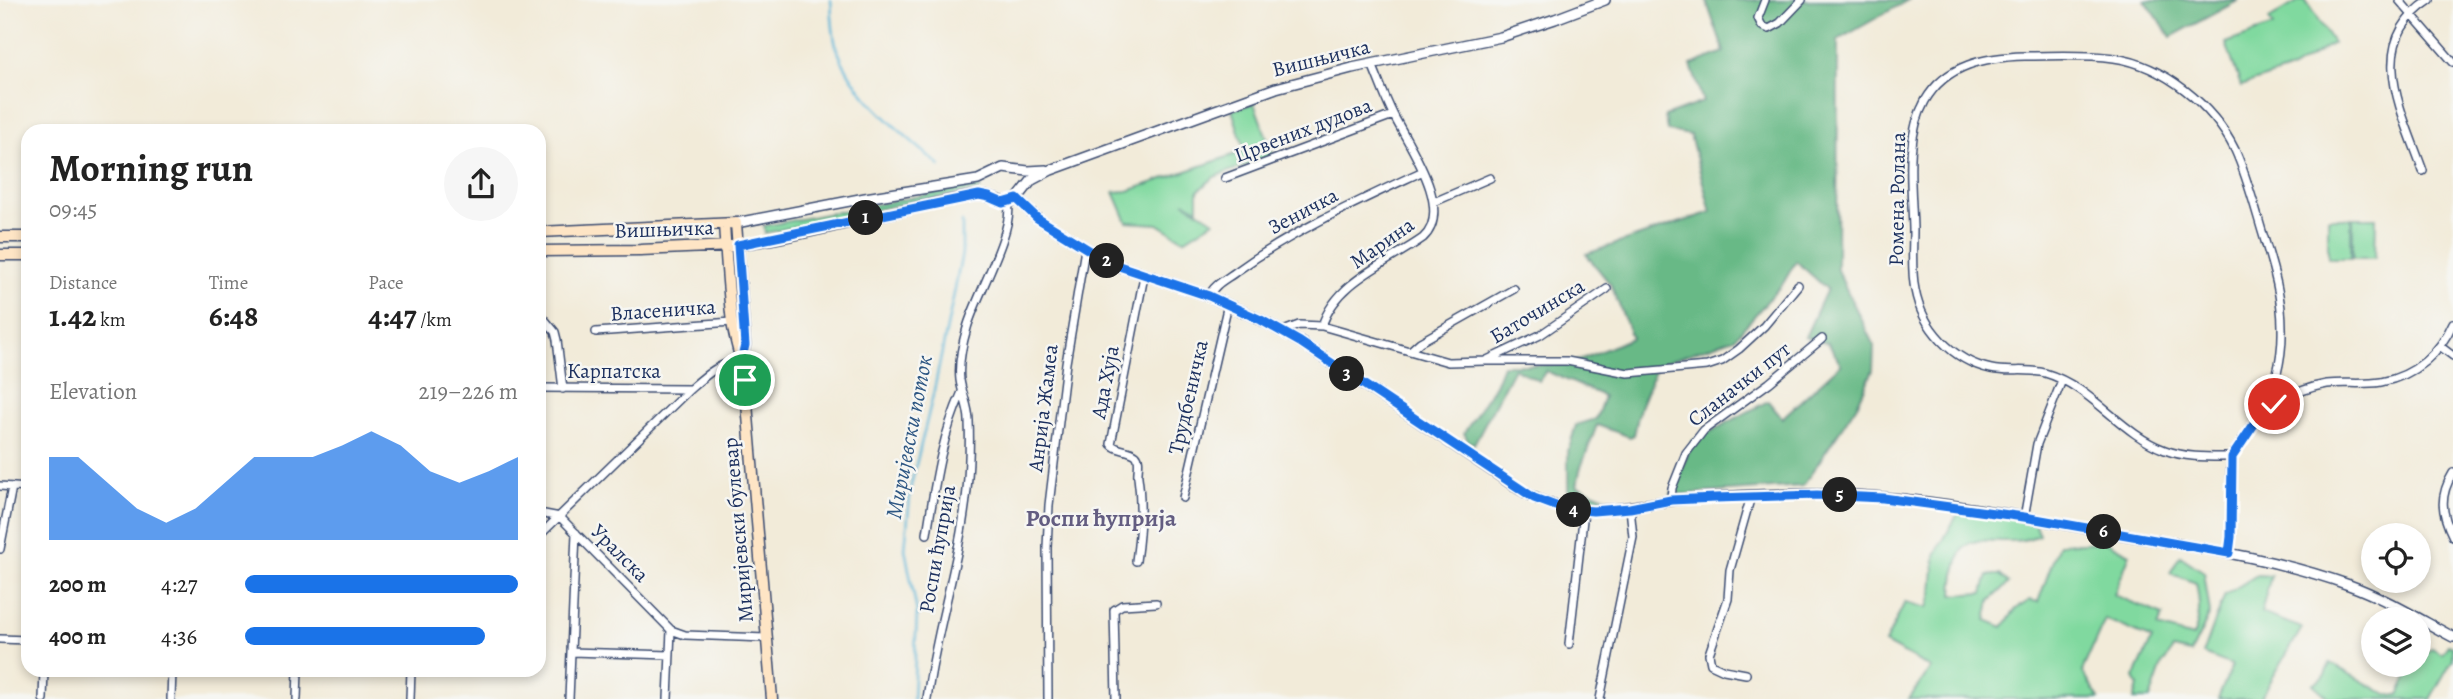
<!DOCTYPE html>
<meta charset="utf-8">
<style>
:root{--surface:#fff;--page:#f6f6f6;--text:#222;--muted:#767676;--accent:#1a73e8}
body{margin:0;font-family:Alegreya,serif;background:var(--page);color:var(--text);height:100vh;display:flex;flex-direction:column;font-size:26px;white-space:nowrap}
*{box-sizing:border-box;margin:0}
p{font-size:23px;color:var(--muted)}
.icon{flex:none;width:38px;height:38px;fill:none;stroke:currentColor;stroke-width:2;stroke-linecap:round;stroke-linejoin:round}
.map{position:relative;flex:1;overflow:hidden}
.sheet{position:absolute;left:21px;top:124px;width:525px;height:553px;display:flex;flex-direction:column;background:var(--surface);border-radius:21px;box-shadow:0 4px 10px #0003}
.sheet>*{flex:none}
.controls{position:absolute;left:2361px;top:523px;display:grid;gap:14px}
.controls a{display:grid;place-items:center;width:70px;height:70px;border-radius:50%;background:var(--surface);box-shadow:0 4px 10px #0003;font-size:35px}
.pin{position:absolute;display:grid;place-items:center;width:60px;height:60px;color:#fff;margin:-30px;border:4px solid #fff;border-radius:50%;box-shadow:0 2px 7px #0007}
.km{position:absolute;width:35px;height:35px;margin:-18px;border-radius:50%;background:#222;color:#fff;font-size:19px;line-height:35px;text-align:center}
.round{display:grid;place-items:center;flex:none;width:74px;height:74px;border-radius:37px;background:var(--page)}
.overview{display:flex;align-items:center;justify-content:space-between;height:119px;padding:0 28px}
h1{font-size:38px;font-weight:600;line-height:52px}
.metrics{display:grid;grid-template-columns:repeat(3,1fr);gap:10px;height:119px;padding:7px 28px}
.metrics div{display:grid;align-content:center}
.metrics b{font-size:30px;font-weight:600}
.metrics small{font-size:19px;font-weight:400}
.metrics p{font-size:19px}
.chart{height:196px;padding:14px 28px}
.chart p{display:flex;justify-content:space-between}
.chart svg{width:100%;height:126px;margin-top:7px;fill:var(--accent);opacity:.7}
ul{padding:0 28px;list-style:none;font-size:23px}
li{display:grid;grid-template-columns:112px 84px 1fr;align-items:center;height:52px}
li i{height:18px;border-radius:9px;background:var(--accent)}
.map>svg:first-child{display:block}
</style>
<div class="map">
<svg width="2453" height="699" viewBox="0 0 2453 699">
<rect width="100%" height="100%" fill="#f6f6f2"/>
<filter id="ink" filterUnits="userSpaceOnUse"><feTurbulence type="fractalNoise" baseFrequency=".0143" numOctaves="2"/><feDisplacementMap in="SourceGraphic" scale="14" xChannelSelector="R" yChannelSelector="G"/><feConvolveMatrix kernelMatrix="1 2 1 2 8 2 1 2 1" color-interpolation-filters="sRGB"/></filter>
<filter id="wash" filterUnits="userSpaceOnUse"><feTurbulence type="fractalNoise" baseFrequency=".00686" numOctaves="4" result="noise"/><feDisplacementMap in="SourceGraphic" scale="28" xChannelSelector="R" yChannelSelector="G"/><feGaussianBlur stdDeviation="1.57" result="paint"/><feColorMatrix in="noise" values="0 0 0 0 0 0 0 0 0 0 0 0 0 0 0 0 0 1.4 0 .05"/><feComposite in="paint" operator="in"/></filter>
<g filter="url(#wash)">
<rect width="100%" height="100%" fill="#f2ebd9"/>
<path fill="#80d99f" stroke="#4e847e" stroke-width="2" d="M2300,0h5l28,43 -41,26 -51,17 -15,-43 47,-17 -4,-7z
M1254,103l19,52 -59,22 -16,14v18l-14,-7 30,19 -30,19 -26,-16 -31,-2 -13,-30 14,-1 117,-40 -13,-41z
M979,185l1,5 -83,15 -132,28 -1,-7z
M2328,218h23v40h-23z
M2353,218h23l-1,40h-22z
M1961,508l72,11 6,16c-48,21 -82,-26 -86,60l30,-2 5,-18h12l9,8 -19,18 -4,19 17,7 13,-18 14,-9 8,2 21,-58 48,-2 23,12 -16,41 49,20 -5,12 35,10c8,-19 7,-34 3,-54l-26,-10 10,-17 24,16 6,41 -19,40 -18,-4 -11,16 -12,34h-16l4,-13 -4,-8 18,-39 -47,-20 -23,52 17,28h-190l22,-31 -46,-25 20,-41 23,6 4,-15 3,-38z
M2257,575l14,1 -10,37 41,15 -42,71h-42l14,-34 -29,-11 22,-59z
M2448,645l5,2v12l-23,40h-100l-17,-15 11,-7 6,-14 57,32h12l14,-30h5l1,-5 13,-12 10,6z"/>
<path fill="#68b986" stroke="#427472" stroke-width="2" d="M1706,0h202l-70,40 -1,230 37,76 -1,24 -15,33 -55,83 -132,9 22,-54 75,-40 14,17 59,-54 -13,-21 -23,-6 22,-48 -31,-28 -12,21 -49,56 -78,27 -17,42 -6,28 -4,2 -33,-12 -17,45 -3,16 33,13v3l-42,-7v-44l8,-26 20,-6 8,-23 -58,-25 -7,10 -25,-13 -40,76 -6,-3 -4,-8 31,-48 8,-20h65l64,-27 -21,-53 -25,-31 125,-42 -21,-77 -23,-4 -2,-15 38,-14 -12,-37 33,-13z
M2145,0h94l-68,37z"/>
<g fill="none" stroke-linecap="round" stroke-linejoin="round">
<path stroke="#5ab5d8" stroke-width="2.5" d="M831,0c1,15 1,34 6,49 18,49 65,83 103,117
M913,699l4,-87 -12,-63 6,-64 22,-90 22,-106 7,-36v-31"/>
</g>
</g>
<g filter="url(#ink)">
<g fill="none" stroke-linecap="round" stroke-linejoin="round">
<g stroke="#3b4b70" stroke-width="10">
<path id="minor" d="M1765,0l-7,18 4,8 7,3 11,-6 22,-23
M2399,0l54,62
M2423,171c-20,-58 -60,-128 7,-171
M1225,178l168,-63
M1434,202l56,-24
M1209,296c5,-12 18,-17 28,-25 57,-41 122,-70 186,-100
M545,320l10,12 2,8 6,49
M1322,326l126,36 37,-1 55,-26 67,-46
M596,332l136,-10
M1281,332l18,-7 23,1c14,-45 66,-63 101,-88 32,-29 -16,-95 -30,-124 -8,-16 -14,-33 -21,-50
M2441,347l12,9
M1410,351l10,-9 94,-53
M1485,361h82l61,12 79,-7 15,-5 17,-12 25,-23 34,-41
M539,388l150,1
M2263,411c20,-13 40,-23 64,-27 18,-2 36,1 54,-2 34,-6 59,-29 72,-59
M2453,473c-14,23 -12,40 0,64
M0,486l28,2
M1183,498l45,-194
M1671,500l1,-12 14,-35 18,-23 65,-47 53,-44
M539,513l21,4 111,113 14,5 81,3
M2024,518l13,-74 25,-64
M927,534c8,-50 14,-96 35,-142
M539,536l151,-147c16,-14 30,-27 52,-29
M0,549l12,-62
M2229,553c3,-20 3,-41 3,-61 -1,-11 -3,-24 0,-34 3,-11 20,-30 26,-40 17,-25 25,-61 24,-91 0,-37 -13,-71 -23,-106 -7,-24 -14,-49 -24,-71 -22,-45 -72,-85 -121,-92 -30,-4 -60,-2 -89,-2 -39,1 -79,8 -100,45 -21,38 -13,86 -12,128 0,20 -2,41 2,61 7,38 38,71 76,79 18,4 36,-1 54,4 48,14 74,60 120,77 21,8 45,7 67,7
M1136,561c4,-28 6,-57 2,-84 -1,-7 3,-17 -2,-22 -8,-6 -19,-4 -25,-11l33,-168
M0,639l28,1
M1569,644l15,-133
M571,652l99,3
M1746,674l-22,-4 -13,-6 -2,-10 19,-55 2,-29 21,-74
M43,699l1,-29
M171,699l1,-29
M297,699l1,-29
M410,699l1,-29
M569,699l7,-166
M668,699l3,-69
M927,699c9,-70 33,-138 40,-209 2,-22 3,-46 2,-69 0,-14 -7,-27 -9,-41 -2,-18 2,-35 7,-52 8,-30 48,-98 41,-125
M1048,699l-1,-151 2,-43 17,-142 19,-114
M1116,699l-2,-89 8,-5 34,-2
M1600,699l33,-162 -3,-29"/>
</g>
<g stroke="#3b4b70" stroke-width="12">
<path id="tertiary" d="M1017,199l20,19 73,45 99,33 52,24 39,22 219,147c62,38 103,15 168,10 54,-4 110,-6 164,-4 80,4 161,20 240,34 87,16 175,26 258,56 36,13 70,34 104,52
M736,223l129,-25 113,-18 25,-12 25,3 18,-1
M738,245c79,-11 155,-35 234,-49h13l23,7 9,-4 15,-19 19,-10 225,-82 76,-20 149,-31 54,-18 50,-19"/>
</g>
<g stroke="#3b4b70" stroke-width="13">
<path id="secondary" d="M724,224c2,32 4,66 8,98 3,20 10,38 13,58l27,319
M539,232l197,-9 9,122 -3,13
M0,237h28
M539,251l101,-1 91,-4
M0,255h28"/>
</g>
<use href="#minor" stroke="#fff" stroke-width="7"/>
<use href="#tertiary" stroke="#fff" stroke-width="9"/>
<use href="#secondary" stroke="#fee5c5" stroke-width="10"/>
</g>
</g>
<g fill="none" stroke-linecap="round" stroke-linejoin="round" filter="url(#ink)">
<g stroke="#fff" stroke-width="14">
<path id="route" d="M745,380l-3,-22 3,-13 -7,-100 241,-50 10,2 14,6 14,-4 20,19 73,45 99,33 52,24 39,22 234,156 27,10 32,3 37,-3 41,-8 45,-2 101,-3 66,3 141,19 205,36 2,-16 1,-80 31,-46 11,-7"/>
</g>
<use href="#route" stroke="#1a73e8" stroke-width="9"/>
</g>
<g text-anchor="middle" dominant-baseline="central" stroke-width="5" stroke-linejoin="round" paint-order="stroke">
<g font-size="21" fill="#1b2f5e" stroke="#f6f6f2">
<text transform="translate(1321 58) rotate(-14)">Вишњичка</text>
<text transform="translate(1303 130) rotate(-21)">Црвених дудова</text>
<text transform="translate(1897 199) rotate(-89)">Ромена Ролана</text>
<text transform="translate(1303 211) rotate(-28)">Зеничка</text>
<text transform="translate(664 229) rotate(-2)">Вишњичка</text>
<text transform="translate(1382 243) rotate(-35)">Марина</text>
<text transform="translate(663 310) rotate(-4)">Власеничка</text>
<text transform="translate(1537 311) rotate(-31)">Баточинска</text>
<text x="614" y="371">Карпатска</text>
<text transform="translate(1105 382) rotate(-79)">Ада Хуја</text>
<text transform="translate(1739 384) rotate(-38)">Сланачки пут</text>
<text transform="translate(1188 397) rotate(-77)">Трудбеничка</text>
<text transform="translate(1043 408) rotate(-83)">Анрија Жамеа</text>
<text transform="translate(738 530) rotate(-95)">Миријевски булевар</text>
<text transform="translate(937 549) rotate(-80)">Роспи ћуприја</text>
<text transform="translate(620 553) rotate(45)">Уралска</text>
</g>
<g font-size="23" font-style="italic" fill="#2e5783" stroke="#f6f6f2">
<text transform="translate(909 437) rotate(-79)">Миријевски поток</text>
</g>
<g font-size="24" font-weight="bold" fill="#635d81" stroke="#f6f6f2">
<text x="1101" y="518">Роспи ћуприја</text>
</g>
</g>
</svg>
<div class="controls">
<a><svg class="icon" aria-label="locate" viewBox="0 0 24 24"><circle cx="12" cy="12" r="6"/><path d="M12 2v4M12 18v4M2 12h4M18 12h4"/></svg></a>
<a><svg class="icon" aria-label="layers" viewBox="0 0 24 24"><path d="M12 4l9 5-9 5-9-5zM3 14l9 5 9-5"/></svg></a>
</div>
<div class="pin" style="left:745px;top:380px;background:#1e9e55"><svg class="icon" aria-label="arrive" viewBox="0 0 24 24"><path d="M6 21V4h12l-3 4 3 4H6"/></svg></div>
<div class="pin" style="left:2274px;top:404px;background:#d93025"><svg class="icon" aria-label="check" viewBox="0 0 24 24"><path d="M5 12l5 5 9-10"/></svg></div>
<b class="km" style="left:866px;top:218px">1</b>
<b class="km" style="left:1107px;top:261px">2</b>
<b class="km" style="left:1347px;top:374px">3</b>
<b class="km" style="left:1574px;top:510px">4</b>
<b class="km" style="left:1840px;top:495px">5</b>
<b class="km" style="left:2104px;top:532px">6</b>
<section class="sheet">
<div class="overview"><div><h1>Morning run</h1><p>09:45</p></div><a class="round"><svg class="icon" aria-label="share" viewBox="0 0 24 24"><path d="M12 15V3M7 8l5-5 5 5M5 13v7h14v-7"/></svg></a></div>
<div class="metrics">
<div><p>Distance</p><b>1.42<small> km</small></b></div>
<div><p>Time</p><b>6:48</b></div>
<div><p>Pace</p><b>4:47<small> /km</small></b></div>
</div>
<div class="chart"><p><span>Elevation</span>219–226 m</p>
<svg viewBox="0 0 160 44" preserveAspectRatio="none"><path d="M0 44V15L10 15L20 24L30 33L40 38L50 33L60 24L70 15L80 15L90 15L100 11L110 6L120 11L130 20L140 24L150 20L160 15V44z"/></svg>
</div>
<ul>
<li><b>200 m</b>4:27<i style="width:100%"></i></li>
<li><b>400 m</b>4:36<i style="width:88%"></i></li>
</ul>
</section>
</div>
